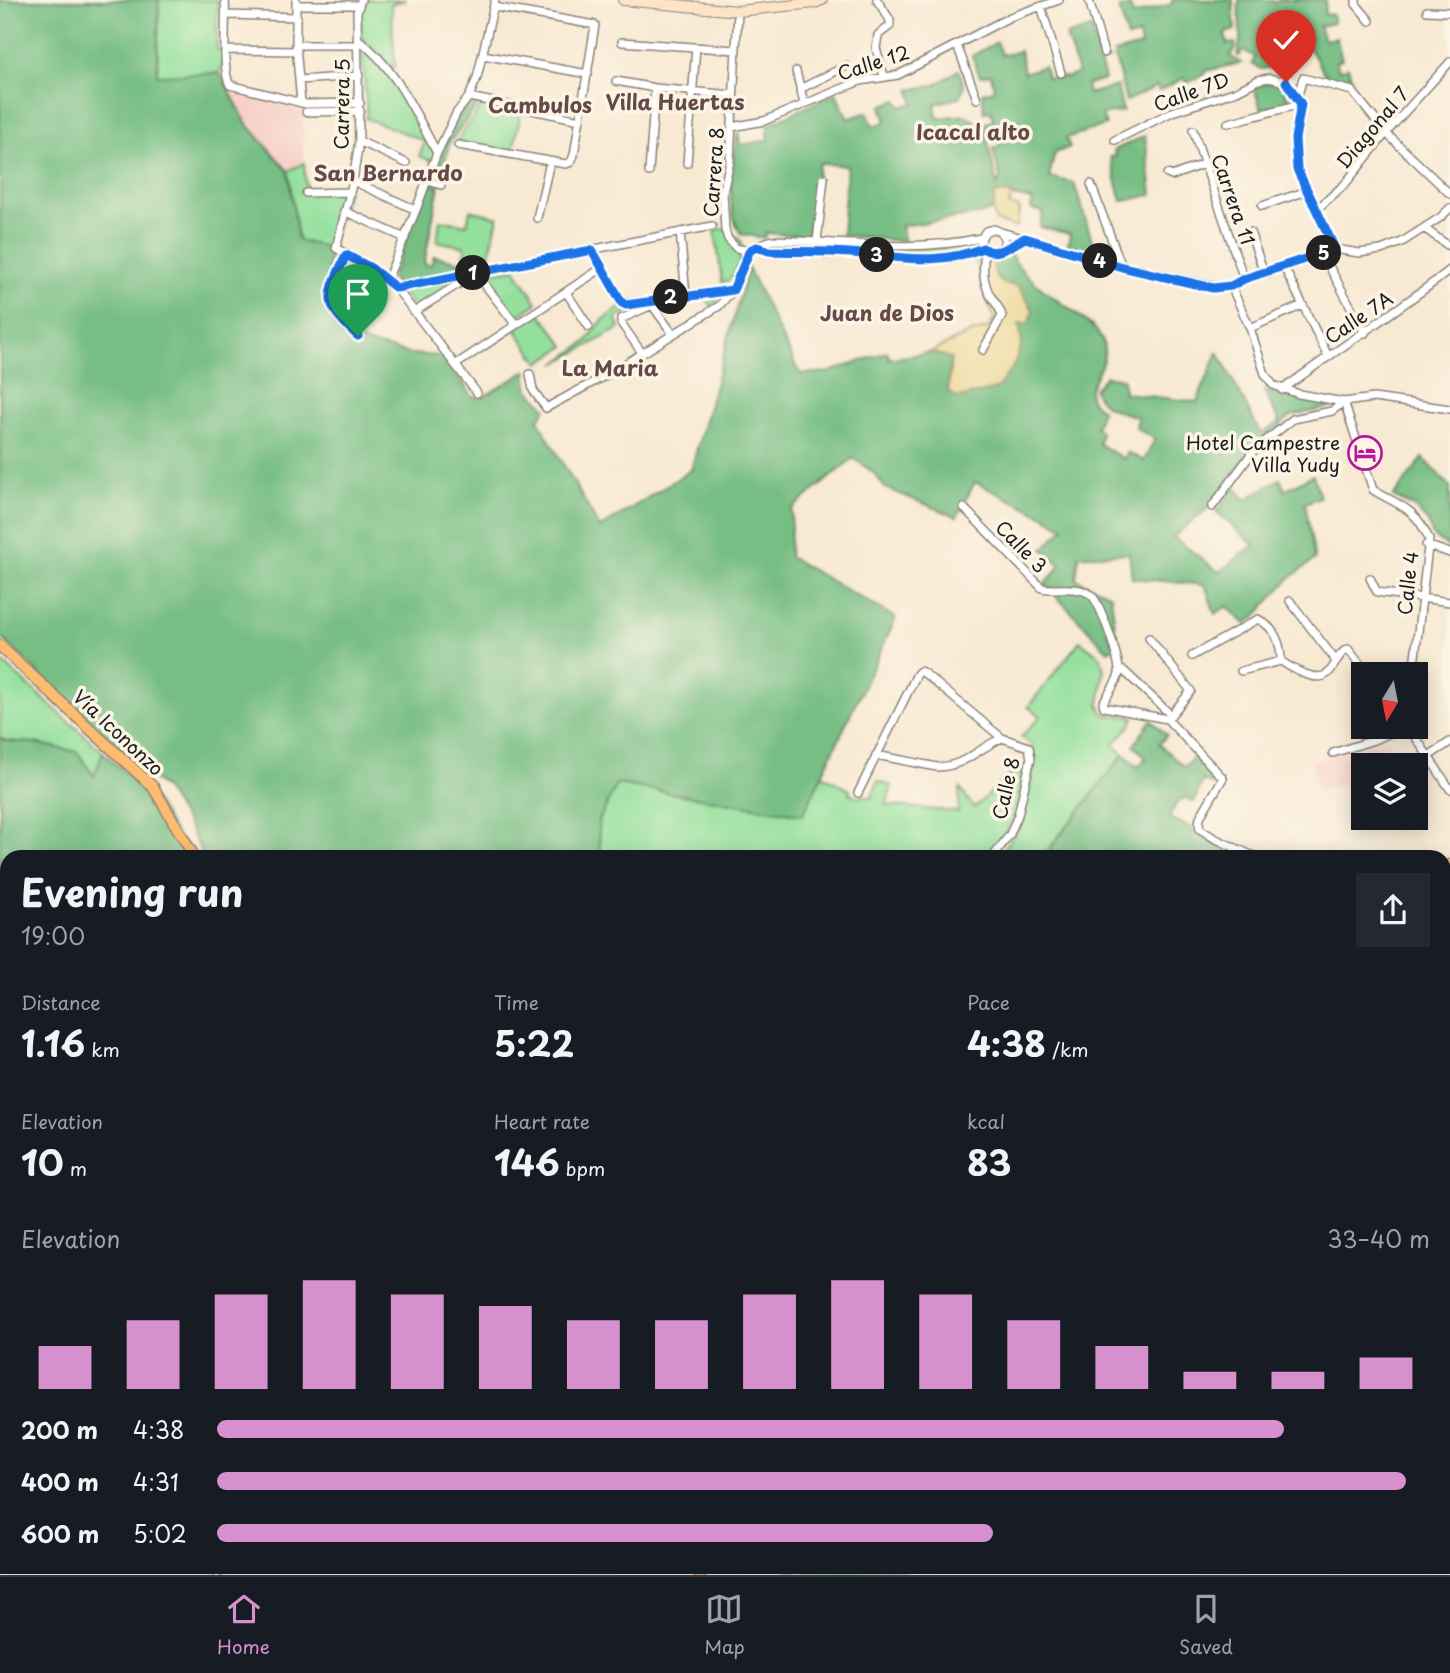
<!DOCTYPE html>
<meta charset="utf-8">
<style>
:root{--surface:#171b24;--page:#242831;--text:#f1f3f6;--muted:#9ea1a6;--line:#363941;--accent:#d690ce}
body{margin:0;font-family:"Playpen Sans",sans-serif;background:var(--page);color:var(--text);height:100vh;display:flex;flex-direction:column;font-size:26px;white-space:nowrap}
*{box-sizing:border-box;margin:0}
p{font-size:23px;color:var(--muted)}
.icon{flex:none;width:38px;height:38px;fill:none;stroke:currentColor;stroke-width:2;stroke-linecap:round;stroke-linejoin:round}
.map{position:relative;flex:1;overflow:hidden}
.details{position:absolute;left:0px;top:850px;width:1451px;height:724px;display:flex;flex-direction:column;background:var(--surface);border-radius:21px 21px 0 0;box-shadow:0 4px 18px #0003}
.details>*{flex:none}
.needle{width:46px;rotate:190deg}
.controls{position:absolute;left:1351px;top:662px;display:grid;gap:14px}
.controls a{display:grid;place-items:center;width:77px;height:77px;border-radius:0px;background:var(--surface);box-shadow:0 4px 18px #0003;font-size:35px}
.pin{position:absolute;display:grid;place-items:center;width:60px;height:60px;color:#fff;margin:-72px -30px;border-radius:50% 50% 50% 0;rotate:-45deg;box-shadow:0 0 7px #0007}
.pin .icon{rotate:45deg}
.km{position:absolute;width:35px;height:35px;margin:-18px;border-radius:50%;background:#222;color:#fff;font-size:19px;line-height:35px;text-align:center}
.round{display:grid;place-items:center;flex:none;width:74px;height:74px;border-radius:0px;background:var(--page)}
.summary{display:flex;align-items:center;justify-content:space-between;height:119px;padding:0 21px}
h1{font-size:38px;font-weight:700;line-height:52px}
.figures{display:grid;grid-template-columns:repeat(3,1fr);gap:10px;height:119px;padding:7px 21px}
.figures div{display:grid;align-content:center}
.figures b{font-size:35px;font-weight:700}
.figures small{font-size:19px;font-weight:400}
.figures p{font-size:19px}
.chart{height:196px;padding:14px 21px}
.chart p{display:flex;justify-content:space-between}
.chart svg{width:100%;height:126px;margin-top:7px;stroke:var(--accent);stroke-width:6}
ul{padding:0 21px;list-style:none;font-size:23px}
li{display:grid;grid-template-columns:112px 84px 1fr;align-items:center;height:52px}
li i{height:18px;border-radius:9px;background:var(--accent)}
.tabs{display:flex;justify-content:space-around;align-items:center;height:98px;border-top:2px solid var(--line);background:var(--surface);font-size:19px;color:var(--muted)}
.tabs a{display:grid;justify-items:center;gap:4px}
.tabs .active{color:var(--accent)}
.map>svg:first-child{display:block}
</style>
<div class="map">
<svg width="1450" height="1575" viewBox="0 0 1450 1575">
<rect width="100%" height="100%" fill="#fcf5e5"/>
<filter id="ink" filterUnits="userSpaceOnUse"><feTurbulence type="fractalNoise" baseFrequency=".0143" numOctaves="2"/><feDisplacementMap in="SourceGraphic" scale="14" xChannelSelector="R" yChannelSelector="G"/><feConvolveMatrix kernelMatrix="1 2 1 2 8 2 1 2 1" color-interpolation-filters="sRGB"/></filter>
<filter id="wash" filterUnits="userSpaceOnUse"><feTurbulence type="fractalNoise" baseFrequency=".00686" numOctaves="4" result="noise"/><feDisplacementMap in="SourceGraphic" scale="28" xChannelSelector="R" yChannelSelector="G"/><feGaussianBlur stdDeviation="1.57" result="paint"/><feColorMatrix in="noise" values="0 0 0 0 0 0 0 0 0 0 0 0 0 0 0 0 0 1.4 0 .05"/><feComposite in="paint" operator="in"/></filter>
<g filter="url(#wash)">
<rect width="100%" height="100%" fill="#f8e9d3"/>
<path fill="#f7d1c8" d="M230,89l73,22 1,52 -16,8 -41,-47z
M1388,739l5,26h-30v12l-45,15 -7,-30z"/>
<path fill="#94e09d" stroke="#587e5c" stroke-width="2" d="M159,0h58v50l9,1 -6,22 -63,3z
M365,0h41l-15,4 4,64c-12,-5 -22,-21 -33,-30l-2,-28z
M362,47c34,21 54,73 74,107l-3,7 -14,-5 6,-15 -60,-23 2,-4z
M482,105l39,7 -8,39 -57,-8z
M304,163l2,26 42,1 -18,58 -32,-8 -10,-69z
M470,210l28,7 -11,49 -24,5 2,-24 -28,-6 3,-21 27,5z
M715,229h12l14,12c3,17 -3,25 -12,40l-7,1z
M769,242l78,3 44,5 78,-4v6l-39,5 -161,-8z
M515,269l22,34 -23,16 -34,-45z
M467,276l-49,31h-5l-12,-17z
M726,289l-14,18 -9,-14 -42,19 -14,-10 -31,16 4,10 -65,36 31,-22 16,-21 23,-17z
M539,312l26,34 -26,17 -24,-34z
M1080,641l21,16 3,14 -5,34 6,10 29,2 -3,8 -18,19 11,10 -82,103 -45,1 20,-27 12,-43 6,-30 -3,-13 -11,-8 20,-21 -13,-9z
M0,660l103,92 -9,24 -17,-24 -43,-9 -28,-2 -6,-3z
M1015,770l9,4c-8,39 -10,51 -36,83h-387l-3,-35 19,-38 186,31 19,-40 28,15 -1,3 11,5 2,-3 9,3 7,-17 14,5 -6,19 72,7 2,-24 14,20z
M1450,975v86l-6,5v-86z
M1450,1077v80l-6,1v-76z
M787,1568h120l-9,7h-89l-5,-5 -16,1z"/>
<path fill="#77be84" stroke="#4a6d50" stroke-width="2" d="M0,0h159l-2,75 63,-2 27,51 41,47 10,69 32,8 -4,51 5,14 27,26 8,4 45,11 32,2 30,41h10l43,-26 2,18 18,19 -8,12 62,108 91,-58 57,-202 52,106 30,-2 57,-20 3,7 41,-7 20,6 -3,34 49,-6 7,-102c-8,-6 -13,-14 -12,-25l18,-6c14,27 44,44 68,62 6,6 16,11 20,18 24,36 -32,54 4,77l-6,17 5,5 -2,12 25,15 4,-7 16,9 11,-22 -19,-11 2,-11c-18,-5 -37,-8 -44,-28l12,-13 17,3 1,14 73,9 21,-50 43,82 19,-12 -16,-31 68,16 -41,9 -39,34 -43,57 -36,30 46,35 35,-27 -38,-34 19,-25 10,14 35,-21 5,11 28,-15 7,22 -15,6 10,56 -26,20 -35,39 -9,6 -18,-18 -12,8 -10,-29 -73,-7 -3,-25 -50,3 -3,23 35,16 6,51 -9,5 -63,-67 16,-19 -18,-16 21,-21 -18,-11 -71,-35 -18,35 -72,-29 -11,-15 -21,-15 -61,51 -3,48 107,61 -93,197 -186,-31 -19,38 3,35h-397l-15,-30 -24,-38 -57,-48 -108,-105z
M1172,0h61l2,30 -10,3 2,11 8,-1 1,4 -6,9 11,7 -36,8v3l-18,9 -3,-5 -25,13 -2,-5 -31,15 -12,-48 27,-7 -2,-11 -12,3 -8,-30 11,-2 3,9 39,-11z
M1239,0h34l1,3 6,-3h46l-2,14 9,1v8l-14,3 5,14 12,-2 6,21 -6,2 3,9 9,-3 4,13 -25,-3 -21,-34 -11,5 -1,-4 -15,6 5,6 -1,9 -22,4 -9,-5 3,-7 -12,-7 -4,6 -2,-1c7,-17 0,-37 2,-55z
M1091,28l7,26 11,5 -9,3 5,17 -19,6 2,9 29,-8 6,25 -21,4 4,10 -40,13 4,9 -15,6 -6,24 25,6 22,70 -28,-8 2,-11 -30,-7 3,-15 -12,-3 2,-9 -37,-7 -3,17 -16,5 -76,11 4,15 -63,-6 5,-69 -28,-3 -11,73 -42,-3 -2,5 -23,-4c-18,-28 -8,-72 -3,-102l3,13 28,-5 -2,-15 69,-32 12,26 19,-7 6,14 13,-4 -5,-16 16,-6 4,7 13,-4 -4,-13 25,-5 24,-15 5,16 -4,11 -25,7 2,14 28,-3 20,13 12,58 3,-8 -7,-30 7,-1 -2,-11 -7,1 -5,-14 7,-2 -2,-10 -7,1 -2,-19 12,-3 -3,-16 -11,2 -8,-20 25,-14 5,13 18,-4 4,22 20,-7 3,12 22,-1 9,-4 -12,-37z
M1273,81l10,6 7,15 -29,7 -7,-21z
M470,99l9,4 -30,40 -9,40 -11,-3 20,-48z
M1145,136l7,59 -30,6 -12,-44 6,-1 -2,-6z
M429,183l10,3 -15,78 7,1 3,-9 28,6 1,9 -66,14 -6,-7z
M1423,458l27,29v61l-17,-12 -5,-14 -14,-15 -21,-10z
M1151,720l16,15 -8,9 25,23 9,-9 22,19 -4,7 -8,-4 -9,22 -9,-5 -9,7 -7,14 22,9 4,8 45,20 -1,2 -178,1 -12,-8 75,-96 14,13 8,-9 -12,-13z
M0,738l6,3 28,2 43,9 17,24 9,-24 53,50 34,55 -183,1v710h50v7h-57z
M1444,1166h6v102l-6,-1z
M1025,1568h100l-4,7h-93z"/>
<path fill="#eeda9e" stroke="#857b5d" stroke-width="2" d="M995,193l17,1 -3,11 10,3 -2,20 -21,-7 -3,-10z
M976,259h16l4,19 8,6 14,2 15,24 -4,13 -10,1 3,20 -9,23 -17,22 -38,9 -10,-6 3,-34 -20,-6 37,-18 21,-6 5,-10 -14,-36z"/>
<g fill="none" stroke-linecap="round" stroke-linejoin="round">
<path stroke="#8a8278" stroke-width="21" d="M1444,1368l6,-5
M1444,1438l6,7
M1444,1485l6,-5
M1444,1500l6,8"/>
</g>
</g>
<g filter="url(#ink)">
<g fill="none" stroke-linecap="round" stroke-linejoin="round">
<g stroke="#8a8278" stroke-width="10">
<path id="minor" d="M225,0c2,21 -4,70 5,85l76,19 54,-1
M296,0v45l5,58
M361,0l-4,12 2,129 -6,40 -17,67 35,20 25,20 81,105
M877,0l13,20v6l-12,9 -2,13 8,28
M1089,0l15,53
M1356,0v4l14,17
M296,5h63
M1041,6l20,67
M738,11l-8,150 -7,31 2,38 3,9 8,9c17,6 25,-8 40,-8 69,2 137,13 205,-2
M1427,11l23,1
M226,15l71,2
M358,39c38,29 56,72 79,114
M622,42l114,8
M296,45h61
M957,45l20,54
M227,50l70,1
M483,55l105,19
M796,71l8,32
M299,80l60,-4
M616,81l39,7 78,7
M800,89l46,-23
M469,97l111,23
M1297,98l6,-20 49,13 34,42 64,61
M306,112l54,-1
M1228,123l73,-19
M732,127l32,-6 96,-40 38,-6 112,-58 49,-17
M1193,130l51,149
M1115,140l57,-28 65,-21 21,-11 11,-2 17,4 15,22 -6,35 2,30 38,80
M359,141l47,22
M458,145l108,19 5,-2 3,-7 21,-130 -101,-18
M687,163l9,-116
M649,172l6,-84
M1167,174l5,2 34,-13
M353,181l63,29
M428,181l13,4
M1091,184l31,83
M306,193l44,-1
M1262,206l45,-15
M1316,210l29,-26 41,-51 64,-71
M344,211l61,27
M537,218l13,-56
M1424,228l26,19
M680,232l6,63
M1001,232l121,35 100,21 113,-39 24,4 22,-3 21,-8 39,-25 9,-9
M1250,232l14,41
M817,242l7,-64
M757,247l12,4c27,1 54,0 81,2 50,3 84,14 133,-5
M1002,249l3,-9 -4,-8 -7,-3 -8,2c-4,5 -7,10 -3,16 8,14 32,-4 42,-9
M592,250l32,54 109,-14
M1322,253l43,80
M346,255c-20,44 -24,47 12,81
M1284,267l44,89
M387,280l29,-70 21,-57 20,-41 12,-15 8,-19 18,-78
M1231,286l19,42 15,46 8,11 26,9 45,8 30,-4 76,11
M396,288l316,-62
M566,292l23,35
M414,312l62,-39 40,52
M1250,328l53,-23
M983,350l19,-34c-2,-9 -7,-13 -12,-21 -8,-15 -7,-28 -5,-45
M642,353l-21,-30v-4l31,-14 21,29
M455,365l147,-97
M530,374l3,16 13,18 66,-36 107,-66 14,-16 17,-40
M1282,390c55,-41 114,-78 168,-120
M1344,402l29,88c28,17 42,17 56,49l-16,135
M1212,507l42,-57 39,-31 39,-8 12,-9
M964,508l78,80c16,3 34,-3 48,6 10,6 31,69 29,80 -3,10 -11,20 -16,29l1,4 63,12 56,59 -23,39 -1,7 1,5 14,9 44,20
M1426,545l24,8
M1370,578l7,14 73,10
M1290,601l46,60
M1149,638l42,53 -20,24
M1192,656l66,-37c17,9 23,23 23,42
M1124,671l47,44 -3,3
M1241,671l40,-10c10,7 35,22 46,13 9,-7 10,-21 21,-25l20,25
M1408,726l42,63
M1333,753l44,-14 27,-13
M876,755l61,12c29,-1 40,-18 65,-29
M1427,757l23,-15
M858,793l59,-119 3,-3 4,2 78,65 27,9 2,11 -13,57 -8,19 -18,24
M1444,972l6,-5
M1444,1073l6,-5
M0,1140l7,1
M1444,1162l6,-1
M217,1575l6,-7"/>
</g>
<g stroke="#8a8278" stroke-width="12">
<path id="secondary" d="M623,0l115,11 77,-8 7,-3"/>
</g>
<g stroke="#8a8278" stroke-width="13">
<path id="primary" d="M0,646l153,141 42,71
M1444,868l6,-3
M700,1575l2,-7"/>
</g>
<use href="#minor" stroke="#fff" stroke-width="7"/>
<use href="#secondary" stroke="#fee4c6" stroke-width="10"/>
<use href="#primary" stroke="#fdbc70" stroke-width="10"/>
</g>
</g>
<g fill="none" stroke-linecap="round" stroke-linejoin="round" filter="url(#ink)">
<g stroke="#fff" stroke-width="14">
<path id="route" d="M358,336c-36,-34 -32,-37 -12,-81l25,13 25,20 196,-38 30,53 4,2 107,-15 17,-40 7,-3 12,4c27,1 54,0 81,2 50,3 84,14 133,-5 13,10 29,-3 42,-10l97,29 91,21 18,-2 13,-7 91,-30 -38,-80 -2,-30 6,-35 -15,-22"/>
</g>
<use href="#route" stroke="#1a73e8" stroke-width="9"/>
</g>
<defs>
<g id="hotel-ring" transform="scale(1.75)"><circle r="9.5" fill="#fcf5e5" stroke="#b5179e" stroke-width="1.5"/><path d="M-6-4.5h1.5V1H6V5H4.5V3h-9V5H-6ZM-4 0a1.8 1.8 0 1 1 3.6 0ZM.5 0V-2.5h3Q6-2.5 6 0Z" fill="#b5179e"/></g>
</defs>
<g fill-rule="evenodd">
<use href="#hotel-ring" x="1365" y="453"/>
</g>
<g text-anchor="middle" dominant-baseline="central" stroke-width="7" stroke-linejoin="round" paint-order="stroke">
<g font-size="19" fill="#1c1c1c" stroke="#fcf5e5">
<text transform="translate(873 62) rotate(-18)">Calle 12</text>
<text transform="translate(1191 91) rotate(-20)">Calle 7D</text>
<text transform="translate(341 104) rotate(-89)">Carrera 5</text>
<text transform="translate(1372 127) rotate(-50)">Diagonal 7</text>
<text transform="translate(713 172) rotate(-86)">Carrera 8</text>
<text transform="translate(1234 199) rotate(71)">Carrera 11</text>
<text transform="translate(1358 317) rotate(-34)">Calle 7A</text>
<text transform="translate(1022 546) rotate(46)">Calle 3</text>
<text transform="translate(1407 583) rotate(-84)">Calle 4</text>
<text transform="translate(119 732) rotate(43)">Vía Icononzo</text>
<text transform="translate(1005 788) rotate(-77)">Calle 8</text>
</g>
<g font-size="19" fill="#1c1c1c" stroke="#fcf5e5" text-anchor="end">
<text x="1340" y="442">Hotel Campestre<tspan x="1340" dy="22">Villa Yudy</tspan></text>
</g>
<g font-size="21" font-weight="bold" fill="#664a4a" stroke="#fcf5e5">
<text x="675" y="101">Villa Huertas</text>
<text x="540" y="104">Cambulos</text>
<text x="973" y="131">Icacal alto</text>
<text x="388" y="172">San Bernardo</text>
<text x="887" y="312">Juan de Dios</text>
<text x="610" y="367">La Maria</text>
</g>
</g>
</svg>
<div class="controls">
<a><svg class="needle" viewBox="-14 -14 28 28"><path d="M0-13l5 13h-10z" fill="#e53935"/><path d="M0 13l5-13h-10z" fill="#9ea1a6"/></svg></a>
<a><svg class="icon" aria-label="layers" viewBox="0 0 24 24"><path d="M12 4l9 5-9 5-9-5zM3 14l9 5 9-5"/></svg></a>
</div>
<div class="pin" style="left:358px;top:336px;background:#1e9e55"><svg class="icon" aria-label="arrive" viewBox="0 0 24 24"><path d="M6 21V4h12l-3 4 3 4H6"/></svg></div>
<div class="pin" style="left:1286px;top:82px;background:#d93025"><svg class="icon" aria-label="check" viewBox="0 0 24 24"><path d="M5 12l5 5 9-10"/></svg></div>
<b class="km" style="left:473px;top:273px">1</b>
<b class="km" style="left:671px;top:297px">2</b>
<b class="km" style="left:877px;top:255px">3</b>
<b class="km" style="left:1100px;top:261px">4</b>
<b class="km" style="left:1324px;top:253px">5</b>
<section class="details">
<div class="summary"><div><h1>Evening run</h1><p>19:00</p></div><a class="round"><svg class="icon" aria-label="share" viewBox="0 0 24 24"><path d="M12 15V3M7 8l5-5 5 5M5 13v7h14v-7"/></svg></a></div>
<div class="figures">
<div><p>Distance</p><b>1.16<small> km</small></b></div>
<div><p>Time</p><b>5:22</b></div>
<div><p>Pace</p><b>4:38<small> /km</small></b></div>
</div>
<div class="figures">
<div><p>Elevation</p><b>10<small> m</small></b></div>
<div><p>Heart rate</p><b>146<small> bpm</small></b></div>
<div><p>kcal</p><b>83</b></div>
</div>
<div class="chart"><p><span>Elevation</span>33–40 m</p>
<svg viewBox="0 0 160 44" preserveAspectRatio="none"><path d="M5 44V29M15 44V20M25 44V11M35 44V6M45 44V11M55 44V15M65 44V20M75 44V20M85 44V11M95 44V6M105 44V11M115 44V20M125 44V29M135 44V38M145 44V38M155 44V33"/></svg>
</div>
<ul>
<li><b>200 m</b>4:38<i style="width:88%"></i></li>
<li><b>400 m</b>4:31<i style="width:98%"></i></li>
<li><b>600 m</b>5:02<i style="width:64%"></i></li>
</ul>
</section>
</div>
<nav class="tabs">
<a class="active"><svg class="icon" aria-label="home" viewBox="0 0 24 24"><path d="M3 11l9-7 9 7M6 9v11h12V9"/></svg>Home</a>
<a><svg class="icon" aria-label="map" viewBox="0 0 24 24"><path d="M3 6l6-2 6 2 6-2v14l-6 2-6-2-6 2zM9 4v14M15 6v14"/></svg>Map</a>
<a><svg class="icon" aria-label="saved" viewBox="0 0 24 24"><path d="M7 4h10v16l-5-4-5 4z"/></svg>Saved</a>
</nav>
